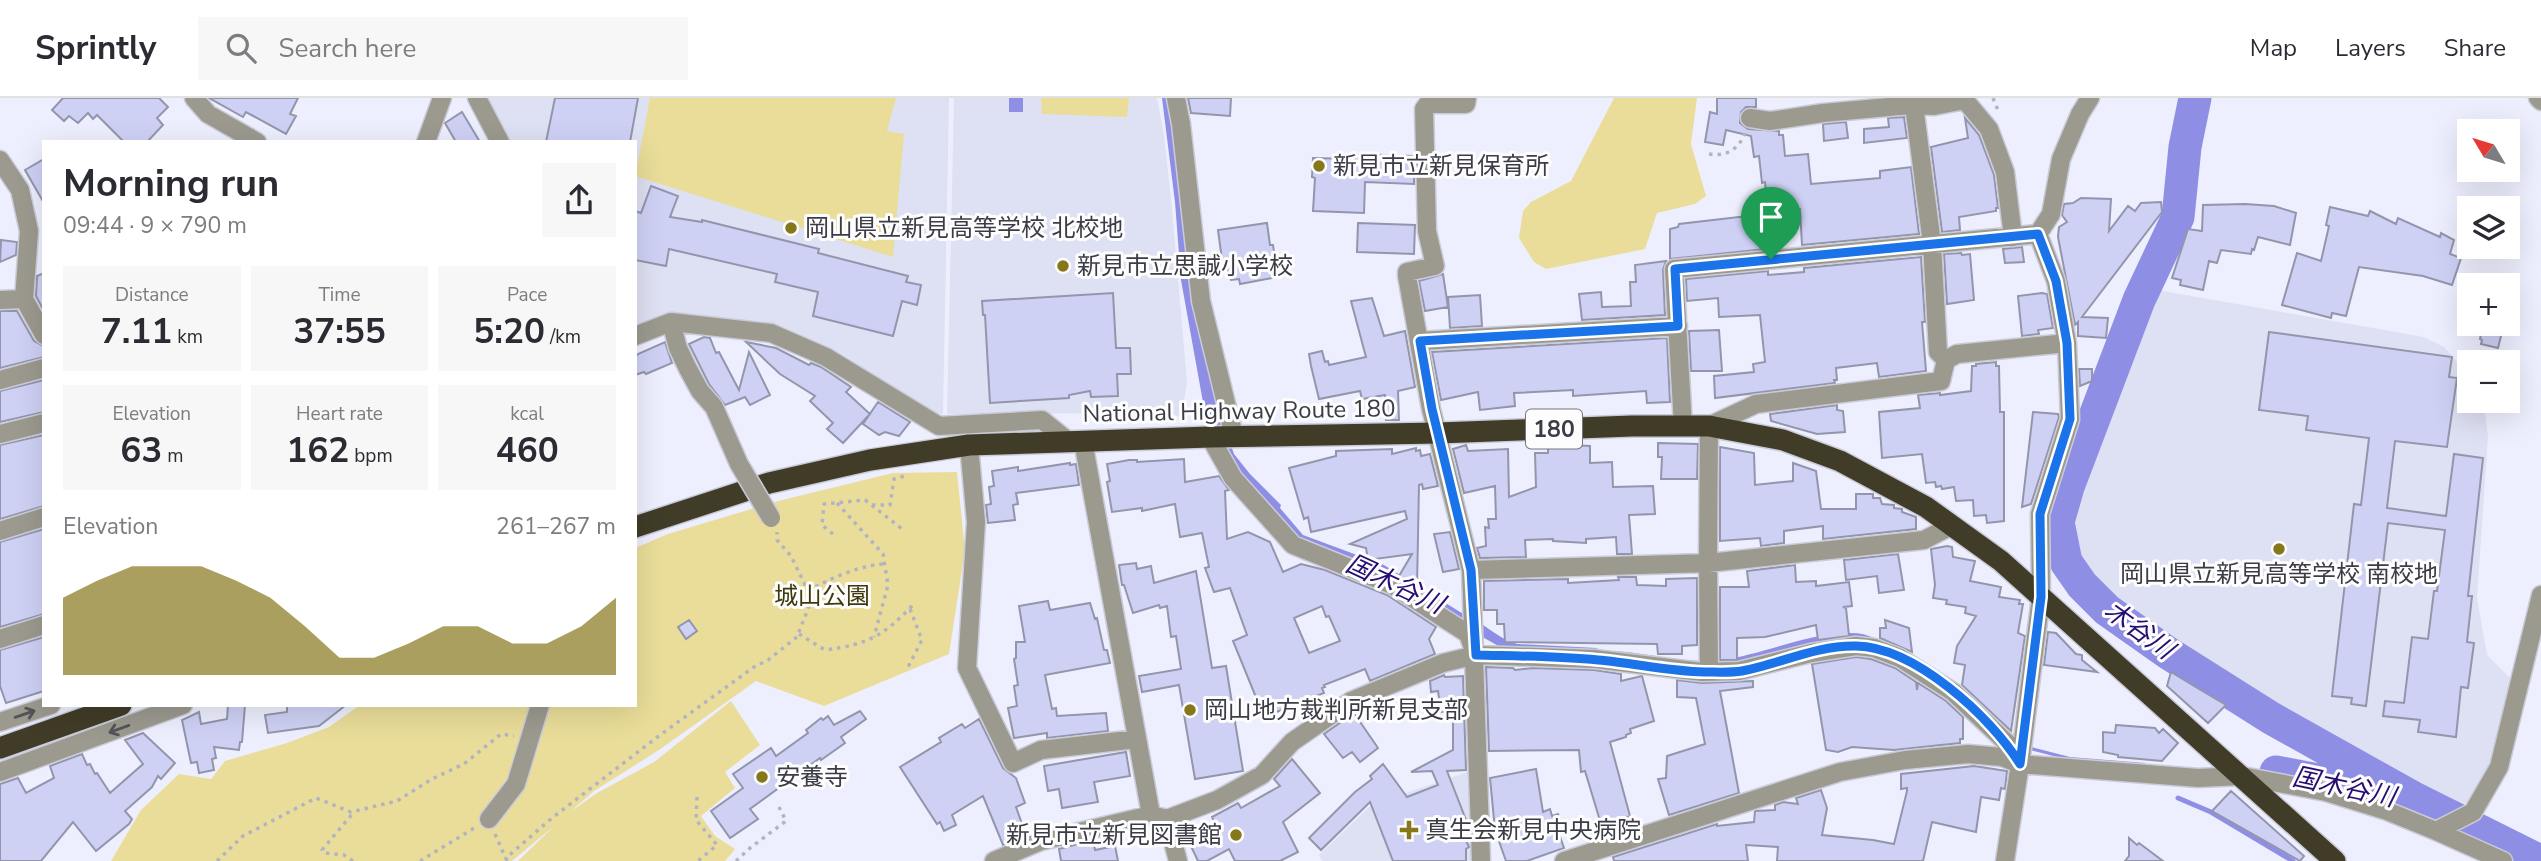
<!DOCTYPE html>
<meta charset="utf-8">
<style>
:root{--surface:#fff;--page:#f7f7f7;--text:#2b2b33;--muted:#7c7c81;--line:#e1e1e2;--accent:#87771b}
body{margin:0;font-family:"Nunito Sans","Noto Sans JP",sans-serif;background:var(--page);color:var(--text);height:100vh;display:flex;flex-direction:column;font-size:26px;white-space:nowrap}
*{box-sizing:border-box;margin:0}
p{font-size:23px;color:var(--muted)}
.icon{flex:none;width:38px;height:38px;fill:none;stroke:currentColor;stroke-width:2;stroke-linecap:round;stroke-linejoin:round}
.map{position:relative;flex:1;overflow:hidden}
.details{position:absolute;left:42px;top:42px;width:595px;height:567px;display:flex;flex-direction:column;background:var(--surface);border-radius:0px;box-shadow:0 7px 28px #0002}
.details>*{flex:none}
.needle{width:46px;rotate:308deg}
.fabs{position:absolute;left:2457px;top:21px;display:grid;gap:14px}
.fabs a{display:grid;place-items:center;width:63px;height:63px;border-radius:0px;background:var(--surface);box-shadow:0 7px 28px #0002;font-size:35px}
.pin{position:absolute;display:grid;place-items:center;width:60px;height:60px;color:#fff;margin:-72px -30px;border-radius:50% 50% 50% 0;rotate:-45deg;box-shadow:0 0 7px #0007}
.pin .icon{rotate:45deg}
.round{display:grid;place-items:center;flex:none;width:74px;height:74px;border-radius:0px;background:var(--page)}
.head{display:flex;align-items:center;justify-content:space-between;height:119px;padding:0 21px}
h1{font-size:38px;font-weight:700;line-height:52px}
.stats{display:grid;grid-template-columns:repeat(3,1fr);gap:10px;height:119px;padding:7px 21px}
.stats div{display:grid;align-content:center;border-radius:0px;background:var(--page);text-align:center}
.stats b{font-size:35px;font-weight:700}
.stats small{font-size:19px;font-weight:400}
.stats p{font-size:19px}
.chart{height:196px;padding:14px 21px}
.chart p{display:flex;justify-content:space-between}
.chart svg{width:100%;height:126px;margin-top:7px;fill:var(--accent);opacity:.7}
header{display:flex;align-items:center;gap:42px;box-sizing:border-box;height:98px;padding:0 35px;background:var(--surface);border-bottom:2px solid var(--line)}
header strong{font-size:33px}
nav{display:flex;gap:38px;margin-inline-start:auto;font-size:24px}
.search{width:490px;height:63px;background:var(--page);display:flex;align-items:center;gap:18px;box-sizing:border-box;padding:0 24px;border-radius:0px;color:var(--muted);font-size:26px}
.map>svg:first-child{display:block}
</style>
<header>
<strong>Sprintly</strong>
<div class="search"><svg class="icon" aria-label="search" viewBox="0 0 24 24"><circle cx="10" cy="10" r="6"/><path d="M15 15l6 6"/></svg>Search here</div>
<nav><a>Map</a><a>Layers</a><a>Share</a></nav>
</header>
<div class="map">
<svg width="2541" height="763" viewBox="0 0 2541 763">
<rect width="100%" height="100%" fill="#eeeffe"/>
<path fill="#dee0f3" d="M483,0h466l-6,316 -15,-2 -85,-58 -57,-26 -21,-4 -130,6v-188h-129z
M954,0h203l7,37 8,74 15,174 -6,34 -14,-4 -220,1z
M2157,192l267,47 20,10 23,26 2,5v23h10l6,12 3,23 -11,162 10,57 25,25 -20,83 -14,26 -17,19 -216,-119 -66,-43 -76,-56 -19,-24 -12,-34 6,-30z
M1473,672l1,91h-152l-3,-6 52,-50z"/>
<path fill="#eadd99" d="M650,0h246l-9,33 17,3 -11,123 -258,-81z
M1041,0h88l-2,19 -85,-3z
M1614,0h83l-6,46 15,52 -11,8 -38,9 -12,36 -99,20 -12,-7 -15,-24 4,-27 8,-9 40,-21z
M957,374l8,78 -16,104 -125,52 -68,-25 -97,69 -65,41 -24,21 27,-19 57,-31 77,-61 29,44 -35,27 10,16 -34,28 14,20 20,13 -10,12h-207l36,-35 -42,35h-401l30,-51 38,-36 32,5 14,-18 62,-18 42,-16 31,-22h275v-157l33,-14 110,-33 115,-28z"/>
<path fill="#8e8fe4" d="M1009,0h14v14h-14z
M1162,0h9l49,316 14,40 16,20 31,31 -1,3 23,27 81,30 81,50c19,7 31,23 52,29l80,4 1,3c40,-2 82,14 122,9 43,-5 89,-28 131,-27 18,0 29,8 45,15 46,23 81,55 118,91l-127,-90 -148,20 -237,-21 -41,-23 -165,-82 -65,-76 -25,-48 -25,-139 -6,-78z
M2027,648l43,11 75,6 1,3 -77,-6 -39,-10z"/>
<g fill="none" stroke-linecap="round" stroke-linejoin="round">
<path stroke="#8e8fe4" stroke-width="5" d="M2178,700l33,14 82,49"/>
<path stroke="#8e8fe4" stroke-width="33" d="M2195,0l-10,49 -7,70 -39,83 -71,187 -10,35 8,40 16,23 25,25 61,43 103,65 141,79 128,64
M2276,674l63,12 44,12"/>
</g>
<path fill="#ced1f4" stroke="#9395ac" stroke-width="2" fill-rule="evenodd" d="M63,0h96l9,9 -11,11 6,7 -16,17h-23l-27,-27 -4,4 -5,-6 -10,10 -9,-7 -5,5 -12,-11z
M209,0h89l-8,16 6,2 -10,18 -40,-22 -3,5z
M555,0h83l-8,44h-84z
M1188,0h43l-1,18 -39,-3z
M1717,0h39v9h-10l-5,5 -1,11 8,6 31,2v4h4l2,21 23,-2 3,30 69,-6v-7l31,-4 8,67 -117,11 -2,-36 -32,3 -3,-30 -3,1 -3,-27 -5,1 -3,-21 -25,-6 -3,15 -18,-3 5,-30 7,2z
M462,14l18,30h-24l-11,-19z
M1904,19l3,21 -43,5v-14l25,-2 -1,-9z
M1965,20l14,17 15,40 4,33h-2v3l-37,6 1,13 -18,2 -11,-85 37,-9z
M1846,24l2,16 -24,3 -1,-17z
M1355,56l59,2v28l-49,-2 -1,31 -51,-2 2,-33 -3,-1 1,-19 42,1z
M44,61v44l-19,-33z
M651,88l27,10 -8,21 32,5v-2l117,29 -1,4 90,23 -2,6 15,3 -4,20 -15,-4 -9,35 -80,-20 5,-24 -43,-10 2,-8 -108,-25 -3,17 -31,-6v-49l6,2z
M2081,100l30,1 -2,32 19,-25 7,5 6,-8 20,-1 1,10 -80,105 26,1 -2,20 -28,-2v-14l-3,3 -17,-88 1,-10 8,-5 -5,-7 2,-11 9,-1z
M2245,106l29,2 22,7 -6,32 -32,-8 -4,13 -2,-1 -1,5 -30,-4 -4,13 -8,-2 -6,29 -23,-5 1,-5 -9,-2 16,-49 14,2 1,-26z
M2330,109l38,9 2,-5 26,13 2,-6 42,19 1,-4 13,7 -4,14 11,4 -9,27 -29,-9 -64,-9 -13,49 -14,-3 -1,5 -49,-13 15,-52 24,8 8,-35 -3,-1z
M1764,116l2,35 -96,10v-30l8,-2 1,-3z
M1267,125l3,22h3l5,32 -38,7 -1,-5 -8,1 -1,-4h-2l-2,-17 -4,1 -4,-30z
M1358,125l57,2 -1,29 -57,-2z
M1,142l16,2 -1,13 -16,7z
M2022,149l2,15 -19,1 -2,-14z
M1961,155l1,2 8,-1 4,46 -27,4 -3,-50z
M1921,159l4,65h-3l4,49 -47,6 -2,-14 -41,5 1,12h-3l1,3 -120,15 -1,-22 40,-4 -1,-8 12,-2 -5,-47 -41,2 -1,-19 -31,3 -1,-22 82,-8v4l36,-3v-4z
M1666,163l-3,9 2,45 -83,5 -3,-26 22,-2 1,15 29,-1 -1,-24h6l-1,-17z
M44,175v38l-8,-15 1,-20z
M1443,176l5,33 -23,4 -6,-30z
M1113,195l3,55h14l1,26h-14l1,22 -27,1 -1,-6 -21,4v3l-79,5 -5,-88h-2l-1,-14z
M2042,195l5,1 6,34 -15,2 1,4 -17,2 -4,-40z
M1480,197l2,31 -32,2 -2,-31z
M1372,200l12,38 21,-5 10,56 -17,4 1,29h-13l-1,-25 -23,4 -2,-8 -41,8 -8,-33 -2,-12 13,-3 3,11 3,-1 1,4 37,-8 -15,-56z
M0,213h17l17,30 10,5v11l-44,11z
M2483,226h21l-6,24 -17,-4 1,-4 -2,-1z
M1719,232l3,41h-31l-2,-40z
M2269,234l183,25 -3,20 8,1 -10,69 -52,-6 -8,67 59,8 8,-62 29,4 -15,138h4l-5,46 7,1 -6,45 -7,-1 -5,50 -38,-5 2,-12 -37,-4 2,-15 19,2 8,-66 16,2 6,-48h3l8,-61 -57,-7 -22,183 -15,-2 1,-6 -20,-2 22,-192 7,1 8,-67 -63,-8 2,-14 -49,-6z
M704,239l6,1 6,15 3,-1 20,38 10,-38 21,43 -20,10 -5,-8 -20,8 -16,-21 -20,-40z
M1667,240l3,64 -23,1 -1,-12 -73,5v-6l-59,3 1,13 -35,4 -2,-18 -37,8 -9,-48z
M665,244l7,21 -26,11 -2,-2 -9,3v-18l3,-3z
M746,244l30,6 33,17 2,-2 10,4 30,20 -5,5 24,22 -27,29 -16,-14 6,-6 -23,-22 5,-5 -35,-22z
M1996,264v4h3l1,46h4v109l-17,2 -1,-8 -12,1 -1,-16 -17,1 -2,-14 -12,2 -1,-3 -5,1 -1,-5 -9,1 -4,-29 -40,4 -3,-46 41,-4 -2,-13 22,-2v2l31,-4 1,-25h4v-2z
M2079,271h13v12l-12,5z
M44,282v32l-44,10v-31z
M878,304l32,20 -11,14 -14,-4 -6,3 -16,-11z
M1837,307v5l6,1 2,21 -28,2 -46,-13 -1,-7z
M2033,314l25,2 1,3 -28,87 -9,3z
M44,337v71l-44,13v-74z
M1658,345l40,1 -1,35h-36l1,-22h-4z
M1548,346l42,2v17l22,-1 1,25 40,-1 2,28 -26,1 3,39h-15l-1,-17 -30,2v4l-33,-2v-2l-28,1 1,17 -46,1 -3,-10 9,-2 -1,-19 4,1 -1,-9h8l-1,-33 -31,7 -11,-44 13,-4 2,6 40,-2 1,48 27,-10 -1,-34h13z
M1720,349l34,6 1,32 38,-4v-18l23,8 5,38h35v-15h17v4h7l2,6 12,1v3l8,1v3l14,5v12l-93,10v-13l-39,5v12l-23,3 -1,-8 -40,3z
M1416,350v3l4,-1 1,6 9,-2 8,32 -15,3 -1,-5 -3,1 -2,102 -18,-11 13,-22 -44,6 -2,-12 -16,-4 57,-25 -2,-8 -94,21 -3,-15 -4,2 -15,-51 47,-12v-5l56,-2v5z
M1184,361l1,23 34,-6 10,14 -4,1 2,48 21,-7 22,10 13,30 18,-8 24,6 62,25 49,32 -7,12 6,15 -65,27 -5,-12 -41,16 1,2 -3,1 2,5 -60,24 -31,-76 14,-6 -17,-47 -16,4 -9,-24 4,-1 -7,-34 -22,4 -5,-33 -33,7v-3l-30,4 -5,-30 3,-1 -3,-17 22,-4h8v2zM1322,508l4,11 3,-1 11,25 -31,12 -15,-35z
M1070,365v2l6,-1 3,21 -63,8 2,11 -5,1 2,15 -27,3 -2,-18 5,-1 -2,-17 5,-1 -2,-15 26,-4v4z
M44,431v85l-44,13v-85z
M1450,434l9,37 -16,3 -9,-38z
M1947,448l5,1 1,10 22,4 -5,20 31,6 -2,10 21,3 -1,4h4l-5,29 7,3 -14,95 -49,-46 3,-20 -11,-2 3,-17 19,-30 -11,-3 1,-6 -20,-3 1,-4 -14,-2 2,-13 -4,-36z
M1898,456l6,36 -25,3 -2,-17 -31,4 -2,-20z
M1136,465l1,6 14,-3 3,17 42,-12 16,97 14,-2 17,105 -48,8 -16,-94 -37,7 -3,-16 42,-7 -5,-33 -5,1 -4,-31 -7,2 -1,-3 -26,8 -9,-28h-2l-3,-20z
M1795,467l1,17 20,-1v5l33,-4 3,24 -9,1 3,1 3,28 -31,4 -2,-15 -51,12 -28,1v22h-17v-73h29l-2,-16z
M1618,479h18l1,8 29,1v-7l31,-1v67l-15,1v8h-24l-1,-10 -152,-2 -1,-18h-7v-14h-13v-29l84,-2v4l51,-3z
M1048,503l2,9 40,-7 5,16 2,-1 7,32h3l3,13 -65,12 7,34 4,-1 1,8 49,-3 2,18 -61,7v-5l-33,5 -6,-30 9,-2 -3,-20 4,-1 -4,-26 2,-1v-16h9l-6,-36z
M689,522l8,11 -11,8 -8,-12z
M1885,522l24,8 3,24 -32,-14v-10h6z
M2048,534l8,1 20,21 6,1v5l15,12 -53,-7z
M44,539v54l-38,12 -6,-17v-36z
M1856,559l15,2 24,9 21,14 1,8 1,-7 28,18 17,16v22h-3v4l-66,7 -42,-3 -14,5 -12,-2 -14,-86z
M1486,569l27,1 2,2 18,-2 61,2 27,4v7l21,-5 12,45 -24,8 1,4 -5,2v2l-16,5 20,74 -29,8 -16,-53 -4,1 -2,-22 -90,1z
M2171,574l23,14 32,19 -18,18 -41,-37z
M1444,577l1,2 18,-1 3,94 -19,1 21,54 1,7 -6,2 6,13 -3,2v12h-73l-23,-59 -49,48 -12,-12 46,-46 17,-13 -2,-3 13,-12 24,33 31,-12 -6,-14 -21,1 42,-22v-32h-7v-7l-5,1 -3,-21 -7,1 -1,-11z
M1677,582l25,3 51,-2v6l-33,4 19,102 -70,22 -11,-36 8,-1 1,-22 38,-12 -9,-46 -19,-1z
M228,607h17l-3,37h-2l-1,8 -25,-3 2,11 -4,1 2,11 -15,3 -2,-11 -6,1 -9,-43 17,-8 2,12 26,-5z
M287,607h59l-27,21 -51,7 -3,-18 22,-3z
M860,613l6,8 -25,18 4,6 -24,17 -1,-2 -70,51 8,10 -28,19 -19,-27 32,-23 -10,-14 38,-26 5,8 32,-23 -2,-3 15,-12 2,2 5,-4 6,9z
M1354,615l24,35 -18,14 -8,-10 -9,6 -19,-24z
M979,621l24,49 13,10 9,25 -9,4 10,28 -23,10 -20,-49 -31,19 4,10 -12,6 -4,-9 -3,2 -37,-57 41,-25 -2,-4 23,-14 3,4z
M2116,627l39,3 4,5 4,-4 15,14 -16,18 -44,-4v-2l-15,-3v-20l12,1z
M143,635l32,30 -14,16 -3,-3 -6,11 -27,24 7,8 -3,5 -33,27 -23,-29 -32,39h-41v-77l18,-6 8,15 28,-15 -4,-12 32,-12 5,11 3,-1 5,10 2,-1 13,20 33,-29 -18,-24z
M1126,654l4,24 -36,6 4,20 -36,6 -3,-19 -11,2 -4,-25z
M1292,661l28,34 -37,29 15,30 -18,9h-45l-6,-12 -22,12h-9l-12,-25 28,-14 -2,-5 26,-14 3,5 39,-22 -6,-7z
M1974,668l33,5 -2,18 -4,-1 -2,12 -18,-3 -5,35 -44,-10 -9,39h-146l1,-14 -32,-2 2,16h-134l-1,-4 104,-33v2l37,-4 1,-11 20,-1v-5l8,-3 15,2 -2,-6 25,-8 6,18 -5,27 51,5 21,4 13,-53v-3l-6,1v-15z
M1536,671l7,43 7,-3 2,7 6,-2 5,15 -5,2 6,17 -37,13h-21l-11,-31 -5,-52z
M2231,693l73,65 -4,5 -88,-50z
M2129,740l8,7 2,-2 24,18h-38l4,-5z
M1093,742l2,10 20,-4 3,15h-57l-2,-12z"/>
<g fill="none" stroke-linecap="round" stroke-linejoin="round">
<g stroke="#cacbd9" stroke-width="21">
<path id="minor" d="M194,0l14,16 49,28
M477,0l23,44
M1176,0l5,26 20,177 33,135
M1467,0l-1,6h-35l-4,1 -3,4 3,122 8,35 -28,6v4l24,133 40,161 10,291
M1963,0l26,31 16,43 8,65
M2538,0l3,3
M1914,7l18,139 6,108 8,8
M1750,20l20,3 53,-8 87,-8 24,1 31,-6
M426,44l16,-44
M0,62l20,30 9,41 -5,68 20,36
M2038,136l13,-20 10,-55 19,-45 10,-16
M0,202l24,-1
M671,224l7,26 10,21 12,22 14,16 25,57
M635,238l36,-14 100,11 55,24 113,69 103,-6 26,21
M1420,243l258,-15
M0,282l44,-12
M1683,328l-9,-157 364,-35
M0,336l44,-11
M1210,339l23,41 60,67 99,40 76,49 5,14
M1083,343l68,374
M969,347l7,77 -9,146 46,95 28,-13 96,-11
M0,433l44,-14
M1471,472l237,-7 216,-23 29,-15
M0,541l44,-14
M1709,574l-1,-109 1,-137 47,-22 185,-23 5,-21 11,-6 110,-11
M0,624l51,-17
M0,674l183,-67
M489,721l27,-35 24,-79
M1167,721l11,42
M2436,733l67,30
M994,763l47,-20 110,-26 16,4 50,-19 45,-25 30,-33 59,-41 92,-38 33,-8 119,4 107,13 37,-1 72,-18 45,-7 18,2 26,10 53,34 54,51 13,21
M1564,763l276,-89 65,-12 63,-6 34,3 18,7 178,14 44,-2 84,16 61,19 49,20 37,-19 26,-45 42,-172
M2005,763l15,-97 21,-167 -1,-83 30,-95 -3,-76 -11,-62 -18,-47"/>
</g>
<g stroke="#cacbd9" stroke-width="24">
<path id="highway" d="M635,429l134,-44 101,-23 99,-15 241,-8 228,-4 194,-7h77l74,14 57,21 86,46 75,54 334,300
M0,650l121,-43"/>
</g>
<path stroke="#b3b4c2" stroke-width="3.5" stroke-dasharray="3.5 5" stroke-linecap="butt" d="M1993,0l6,15
M1709,56c17,3 30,-5 36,-21
M837,405l46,51 5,31 -14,52
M872,407h18l4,-26 14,-4
M833,436l-11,-9 2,-21 41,-4 37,29
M808,493c21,-12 52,-26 76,-27
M910,511l12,31 -13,25 3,5
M799,536l26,16c44,-6 58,-14 88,-45
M697,699l-1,23 21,25 -19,16
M495,736l11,25
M217,763l26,-25 73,-38 35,14 46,-11 35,-22 32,-15 37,-30 13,2
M353,763l-9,-6 -19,-2 -3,-3 31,-37
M420,763l56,-34
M507,763l-1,-3 46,-40 108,-83 94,-68 14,-7 29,-23 15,-38 -21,-43 -14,-16v-8
M736,763l14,-13 36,-27 -7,-14"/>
<use href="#minor" stroke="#9c9a8f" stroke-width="18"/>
<use href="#highway" stroke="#403c27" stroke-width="21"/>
<g stroke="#cacbd9" stroke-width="21" stroke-linecap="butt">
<path id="minor-bridge" d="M739,366l32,54"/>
</g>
<use href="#minor-bridge" stroke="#9c9a8f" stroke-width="18"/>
</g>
<defs><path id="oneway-shaft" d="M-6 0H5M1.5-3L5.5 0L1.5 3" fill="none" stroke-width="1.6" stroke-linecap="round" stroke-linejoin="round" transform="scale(1.75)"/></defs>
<g stroke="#535458">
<use href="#oneway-shaft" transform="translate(25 616) rotate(-19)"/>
<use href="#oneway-shaft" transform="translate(119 631) rotate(160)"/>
</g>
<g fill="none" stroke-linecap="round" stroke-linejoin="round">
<g stroke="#fff" stroke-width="14">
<path id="route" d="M2038,136l18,47 11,62 3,76 -30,95 1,83 -21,167c-29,-47 -105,-117 -164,-118 -39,-1 -77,18 -114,25 -12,2 -26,1 -38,1 -35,-1 -71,-9 -106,-12 -40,-4 -82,-4 -122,-5l-5,-85 -39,-161 -12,-68 258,-15 -3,-57z"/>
</g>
<use href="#route" stroke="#1a73e8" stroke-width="9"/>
</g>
<g fill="#87771b" stroke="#fdfdfd" stroke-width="2.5">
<circle cx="1319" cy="68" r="7"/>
<circle cx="791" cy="130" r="7"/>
<circle cx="1063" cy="168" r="7"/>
<circle cx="2279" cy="451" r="7"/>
<circle cx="1190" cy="612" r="7"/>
<circle cx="762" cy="679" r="7"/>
<path d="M1405.5 721.5h7v7h7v7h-7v7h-7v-7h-7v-7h7z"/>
<circle cx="1236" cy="737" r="7"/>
</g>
<g text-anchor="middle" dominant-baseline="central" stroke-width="6" stroke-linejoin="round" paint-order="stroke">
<rect fill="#fdfdfd" stroke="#75767c" stroke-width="2" x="1526" y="311.5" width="56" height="39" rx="5"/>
<g font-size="23" font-weight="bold" fill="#3b3c45">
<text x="1554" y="331">180</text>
</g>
<g font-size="24" fill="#3b3c45" stroke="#fdfdfd" text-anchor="start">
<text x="1333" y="68">新見市立新見保育所</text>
<text x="805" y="130">岡山県立新見高等学校 北校地</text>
<text x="1077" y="168">新見市立思誠小学校</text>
<text x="2279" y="476" text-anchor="middle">岡山県立新見高等学校 南校地</text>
<text x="1204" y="612">岡山地方裁判所新見支部</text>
<text x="776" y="679">安養寺</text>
<text x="1425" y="732">真生会新見中央病院</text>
<text x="1222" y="737" text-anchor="end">新見市立新見図書館</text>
</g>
<g font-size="24" fill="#3b3c45" stroke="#fdfdfd">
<text transform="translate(1239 313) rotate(-1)">National Highway Route 180</text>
</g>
<g font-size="24" fill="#40380c" stroke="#fdfdfd">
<text x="822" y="498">城山公園</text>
</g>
<g font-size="26" font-style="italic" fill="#270d72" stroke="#fdfdfd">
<text transform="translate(1395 486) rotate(25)">国木谷川</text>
<text transform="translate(2139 532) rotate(36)">木谷川</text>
<text transform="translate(2344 689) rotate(12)">国木谷川</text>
</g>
</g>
</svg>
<div class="fabs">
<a><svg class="needle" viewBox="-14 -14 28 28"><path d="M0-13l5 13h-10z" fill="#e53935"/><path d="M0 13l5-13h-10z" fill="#7c7c81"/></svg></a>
<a><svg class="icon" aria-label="layers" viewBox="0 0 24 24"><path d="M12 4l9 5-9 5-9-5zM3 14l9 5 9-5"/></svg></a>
<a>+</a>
<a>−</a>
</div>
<div class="pin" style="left:1771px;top:161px;background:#1e9e55"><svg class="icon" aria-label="arrive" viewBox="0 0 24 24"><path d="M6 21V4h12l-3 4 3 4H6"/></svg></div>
<section class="details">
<div class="head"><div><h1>Morning run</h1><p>09:44 · 9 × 790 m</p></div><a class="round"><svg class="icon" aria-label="share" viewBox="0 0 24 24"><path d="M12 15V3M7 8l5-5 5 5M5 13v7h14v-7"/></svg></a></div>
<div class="stats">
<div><p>Distance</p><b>7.11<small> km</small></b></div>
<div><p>Time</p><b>37:55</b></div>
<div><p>Pace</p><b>5:20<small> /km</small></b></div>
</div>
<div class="stats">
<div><p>Elevation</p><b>63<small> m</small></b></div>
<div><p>Heart rate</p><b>162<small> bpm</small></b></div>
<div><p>kcal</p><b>460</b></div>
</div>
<div class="chart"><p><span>Elevation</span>261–267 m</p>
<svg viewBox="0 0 160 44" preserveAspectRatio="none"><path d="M0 44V17L10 11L20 6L30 6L40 6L50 11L60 17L70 27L80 38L90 38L100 33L110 27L120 27L130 33L140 33L150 27L160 17V44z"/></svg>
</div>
</section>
</div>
